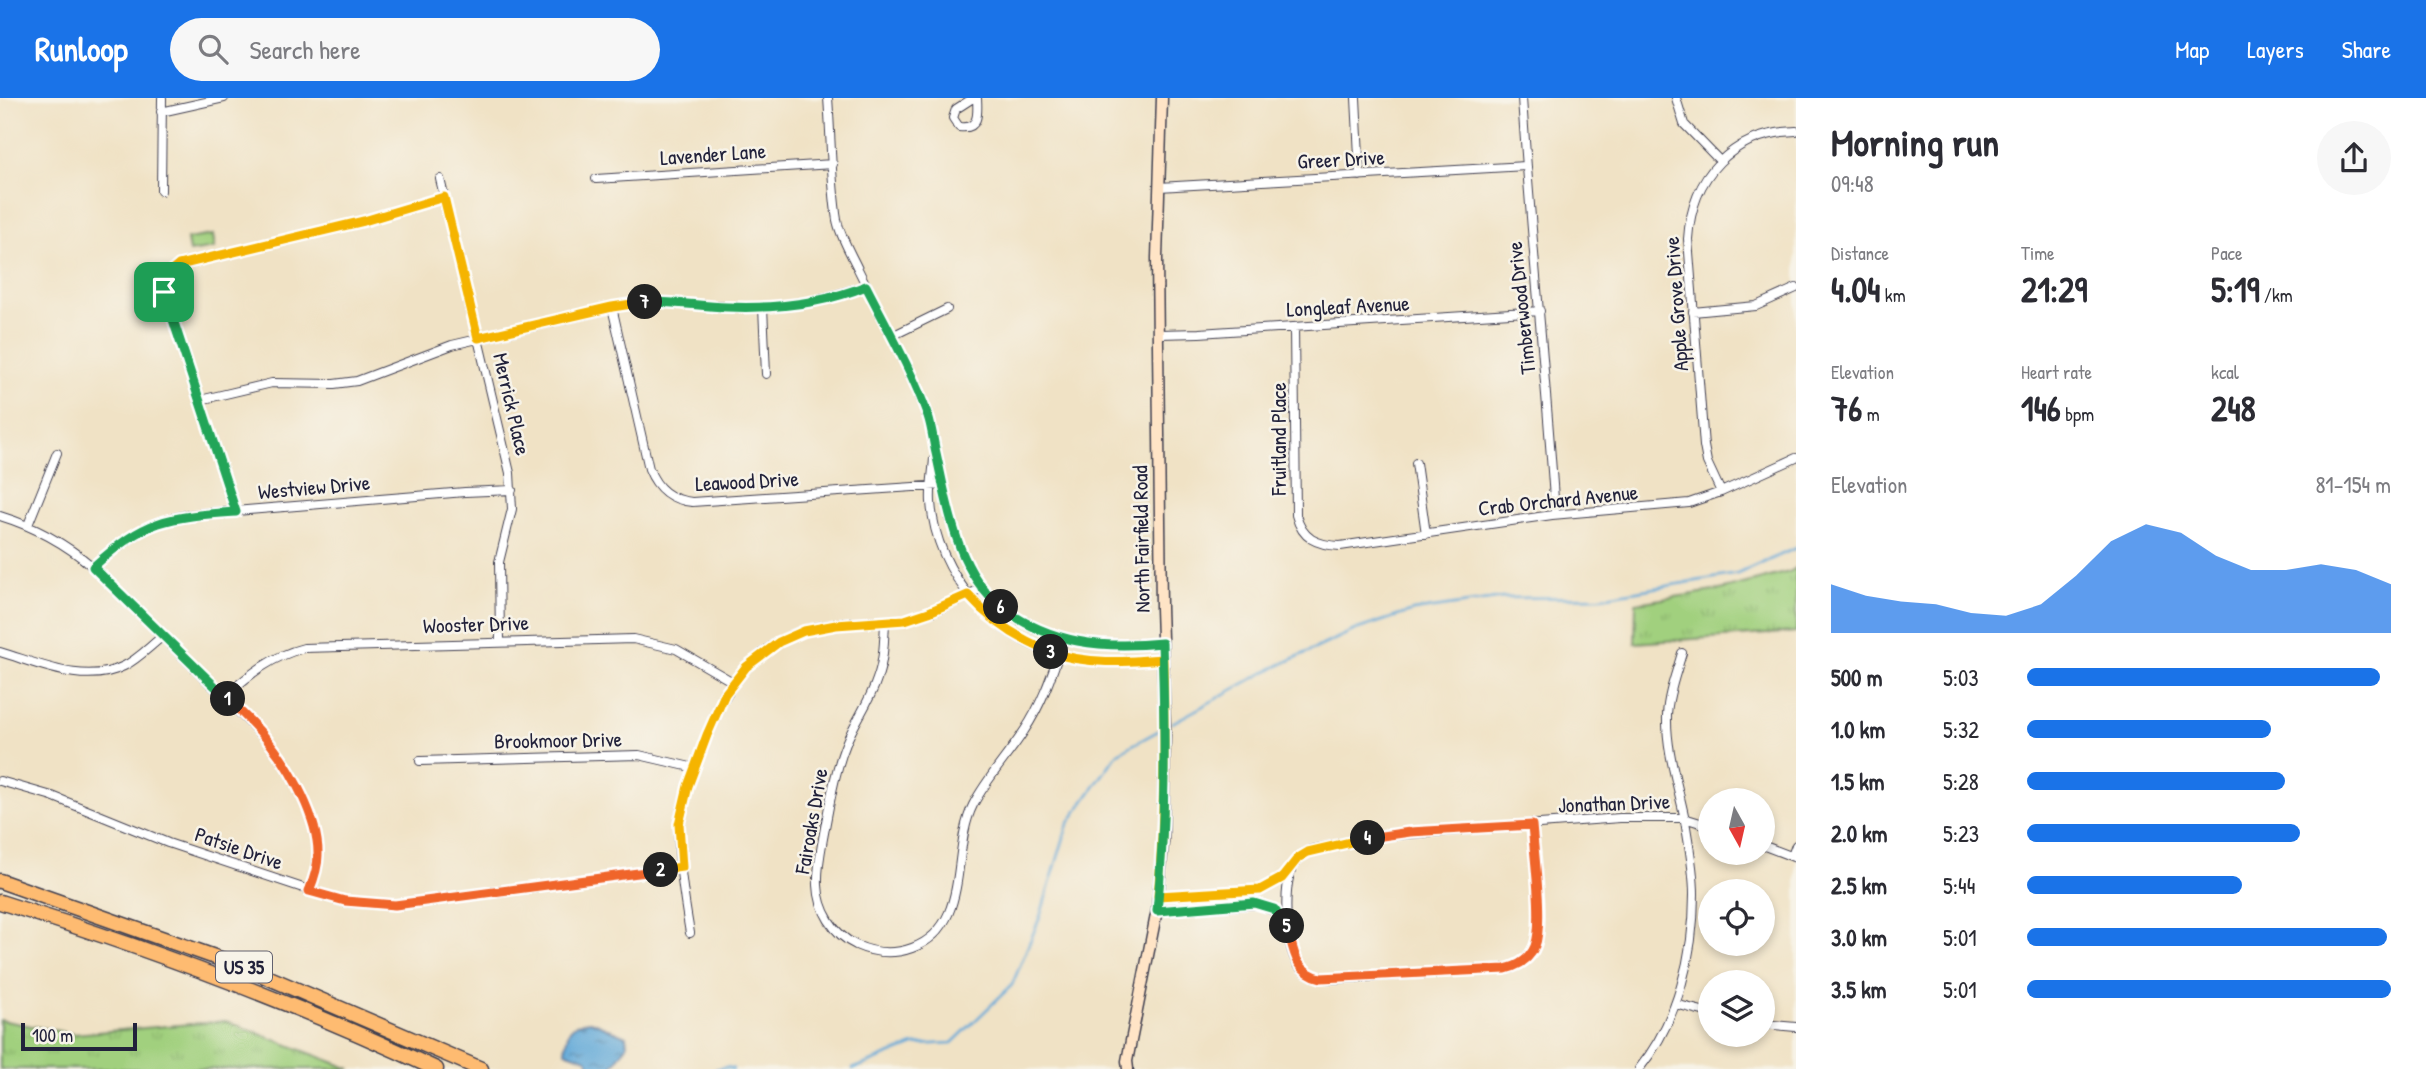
<!DOCTYPE html>
<meta charset="utf-8">
<style>
:root{--surface:#fff;--page:#f7f7f7;--text:#2b2b33;--muted:#7c7c81;--accent:#1a73e8}
body{margin:0;font-family:"Patrick Hand",sans-serif;background:var(--page);color:var(--text);height:100vh;display:flex;flex-direction:column;font-size:26px;white-space:nowrap}
*{box-sizing:border-box;margin:0}
p{font-size:23px;color:var(--muted)}
.icon{flex:none;width:38px;height:38px;fill:none;stroke:currentColor;stroke-width:2;stroke-linecap:round;stroke-linejoin:round}
.map{position:relative;flex:1;overflow:hidden}
.drawer{display:flex;flex-direction:column;background:var(--surface);width:630px}
.drawer>*{flex:none}
.needle{width:46px;rotate:172deg}
.fabs{position:absolute;left:1698px;top:690px;display:grid;gap:14px}
.fabs a{display:grid;place-items:center;width:77px;height:77px;border-radius:50%;background:var(--surface);box-shadow:0 4px 10px #0003;font-size:35px}
.scale{position:absolute;left:21px;bottom:18px;width:116px;box-sizing:border-box;padding-left:7px;border:4px solid #22223b;border-top:0;font-size:19px;line-height:24px;white-space:nowrap;color:#22223b;-webkit-text-stroke:5px #f7f3e8;paint-order:stroke}
.pin{position:absolute;display:grid;place-items:center;width:60px;height:60px;color:#fff;margin:-30px;border-radius:14px;box-shadow:0 4px 10px #0006}
.km{position:absolute;width:35px;height:35px;margin:-18px;border-radius:50%;background:#222;color:#fff;font-size:19px;line-height:35px;text-align:center}
.round{display:grid;place-items:center;flex:none;width:74px;height:74px;border-radius:37px;background:var(--page)}
.overview{display:flex;align-items:center;justify-content:space-between;height:119px;padding:0 35px}
h1{font-size:38px;font-weight:700;line-height:52px}
.metrics{display:grid;grid-template-columns:repeat(3,1fr);gap:10px;height:119px;padding:7px 35px}
.metrics div{display:grid;align-content:center}
.metrics b{font-size:35px;font-weight:700}
.metrics small{font-size:19px;font-weight:400}
.metrics p{font-size:19px}
.chart{height:196px;padding:14px 35px}
.chart p{display:flex;justify-content:space-between}
.chart svg{width:100%;height:126px;margin-top:7px;fill:var(--accent);opacity:.7}
ul{padding:0 35px;list-style:none;font-size:23px}
li{display:grid;grid-template-columns:112px 84px 1fr;align-items:center;height:52px}
li i{height:18px;border-radius:9px;background:var(--accent)}
header{display:flex;align-items:center;gap:42px;box-sizing:border-box;height:98px;padding:0 35px;background:var(--accent);color:#fff}
header strong{font-size:33px}
nav{display:flex;gap:38px;margin-inline-start:auto;font-size:24px}
.search{width:490px;height:63px;background:var(--page);display:flex;align-items:center;gap:18px;box-sizing:border-box;padding:0 24px;border-radius:38px;color:var(--muted);font-size:26px}
main{display:flex;flex:1;min-height:0}
.map>svg:first-child{display:block}
</style>
<header>
<strong>Runloop</strong>
<div class="search"><svg class="icon" aria-label="search" viewBox="0 0 24 24"><circle cx="10" cy="10" r="6"/><path d="M15 15l6 6"/></svg>Search here</div>
<nav><a>Map</a><a>Layers</a><a>Share</a></nav>
</header>
<main>
<div class="map">
<svg width="1796" height="971" viewBox="0 0 1796 971">
<defs>
<pattern id="park-tufts" width="24" height="20" patternUnits="userSpaceOnUse" patternTransform="scale(1.75)"><rect width="24" height="20" fill="#a1d07e"/><path d="M3 7l-1-3M5 7V3M7 7l1-3M15 17l-1-3M17 17v-4M19 17l1-3" fill="none" stroke="#8ab26e"/></pattern>
<pattern id="water-ripples" width="26" height="14" patternUnits="userSpaceOnUse" patternTransform="scale(1.75)"><rect width="26" height="14" fill="#61a8d8"/><path d="M2 4q2-2 4 0t4 0M15 11q2-2 4 0t4 0" fill="none" stroke="#5088b0"/></pattern>
</defs>
<rect width="100%" height="100%" fill="#f7f3e8"/>
<filter id="ink" filterUnits="userSpaceOnUse"><feTurbulence type="fractalNoise" baseFrequency=".0143" numOctaves="2"/><feDisplacementMap in="SourceGraphic" scale="14" xChannelSelector="R" yChannelSelector="G"/><feConvolveMatrix kernelMatrix="1 2 1 2 8 2 1 2 1" color-interpolation-filters="sRGB"/></filter>
<filter id="wash" filterUnits="userSpaceOnUse"><feTurbulence type="fractalNoise" baseFrequency=".00686" numOctaves="4" result="noise"/><feDisplacementMap in="SourceGraphic" scale="28" xChannelSelector="R" yChannelSelector="G"/><feGaussianBlur stdDeviation="1.57" result="paint"/><feColorMatrix in="noise" values="0 0 0 0 0 0 0 0 0 0 0 0 0 0 0 0 0 1.4 0 .05"/><feComposite in="paint" operator="in"/></filter>
<g filter="url(#wash)">
<rect width="100%" height="100%" fill="#f0e2c5"/>
<path fill="url(#park-tufts)" stroke="#62795c" stroke-width="2" d="M213,137l2,13 -26,4 -2,-13z
M1796,470v64l-161,11 1,-40 84,-13 69,-18z
M0,922l74,14 152,-13 125,48h-351z"/>
<path fill="url(#water-ripples)" stroke="#42658a" stroke-width="2" d="M590,923l36,15 1,10 -17,23h-18l-5,-10 -22,-8c2,-20 4,-28 25,-30z"/>
<g fill="none" stroke-linecap="round" stroke-linejoin="round">
<path stroke="#61a8d8" stroke-width="2.5" d="M1172,625l95,-52 88,-41 58,-19 90,-13 98,-1 137,-23 58,-26
M716,971l11,-2 6,2
M853,971l61,-24 38,-2 60,-58 28,-68 28,-93 50,-71 40,-22"/>
</g>
</g>
<g filter="url(#ink)">
<g fill="none" stroke-linecap="round" stroke-linejoin="round">
<g stroke="#413f50" stroke-width="10">
<path id="minor" d="M828,0c3,38 3,85 9,122 3,16 14,34 21,49 24,49 52,97 70,148 4,11 5,21 7,31 9,47 20,113 54,148 45,47 112,53 173,47
M973,0l-17,11 -3,9 6,9c20,3 19,-13 18,-29
M1356,0l4,78
M1522,0c9,139 24,277 33,416
M1676,0l8,26 36,37
M161,14l63,-14
M440,81l70,294 2,36 -13,53 1,79
M596,81l237,-15
M1159,89l367,-21
M161,93l1,-93
M612,209l37,162c8,20 21,31 43,33l251,-17
M763,209l3,67
M1693,214l63,-6 40,-18
M1294,229l2,188c6,24 21,30 44,31l212,-31 137,-12 32,-11 75,-34
M1159,236l40,-1 341,-22
M892,238l55,-27
M200,302l72,-17 62,1 23,-3 95,-36 171,-40 33,-3 74,5h45l40,-6 51,-15
M934,361c-1,13 -4,29 -3,43 5,73 64,139 136,155 31,7 64,5 96,2
M1416,365l10,71
M1721,394l-14,-30 -3,-16 -16,-207c4,-63 44,-106 108,-108
M236,414l-72,-220 2,-16 13,-11 185,-44 80,-24
M0,418c36,11 65,27 93,51l176,175c21,28 50,76 49,112 0,14 -4,25 -9,37
M28,427l29,-72
M93,469c29,-26 55,-45 94,-52l278,-23 47,-2
M885,524c-1,19 -1,39 -8,57 -7,22 -21,41 -30,62 -12,29 -17,60 -23,92 -3,17 -7,35 -6,52 1,25 15,49 38,60 18,8 37,10 56,3 60,-22 38,-97 61,-143 14,-27 35,-49 51,-74 19,-28 29,-60 40,-92
M0,554c38,11 85,34 124,14 14,-7 26,-20 39,-30
M225,598c24,-21 47,-40 79,-48l329,-9 43,10 57,33
M420,663l219,-6 56,13
M0,683l52,15 116,47 177,59 50,3 287,-38
M1762,747l34,13
M1792,758l4,-11
M1291,773c-8,21 -6,80 10,97 9,9 19,10 30,11l180,-11c10,-4 19,-11 24,-22 9,-23 0,-94 -3,-121
M1158,798l102,-6 22,-12 17,-20 12,-8 70,-14 239,-18h64l26,8
M1157,812l102,-6 19,9 9,13
M690,835c-5,-29 -13,-77 -11,-105 1,-23 11,-45 18,-67 21,-58 43,-108 106,-130 32,-11 67,-6 100,-11 27,-4 54,-20 79,-32
M1675,906l35,9
M1762,926l34,3
M1639,971c39,-48 55,-115 55,-175 0,-25 -6,-54 -10,-79 -7,-33 -18,-66 -17,-100 1,-21 9,-41 15,-62"/>
</g>
<g stroke="#413f50" stroke-width="13">
<path id="secondary" d="M1128,971l-1,-8 30,-151 6,-68 2,-113 -4,-121 -4,-350 5,-160"/>
</g>
<g stroke="#413f50" stroke-width="17">
<path id="motorway" d="M0,783l246,87 235,101
M0,804c148,46 295,101 436,167"/>
</g>
<use href="#minor" stroke="#fff" stroke-width="8"/>
<use href="#secondary" stroke="#ffe4c6" stroke-width="10"/>
<use href="#motorway" stroke="#febb71" stroke-width="14"/>
</g>
</g>
<g fill="none" stroke-linecap="round" stroke-linejoin="round" filter="url(#ink)">
<g stroke="#fff" stroke-width="14">
<path id="split-1" d="M164,194l72,220c-70,5 -90,7 -143,55l135,132"/>
</g>
<g stroke="#fff" stroke-width="14">
<path id="split-2" d="M228,601c14,14 29,28 41,43 22,27 50,78 49,113 0,13 -4,24 -9,36l36,10 50,4 266,-35"/>
</g>
<g stroke="#fff" stroke-width="14">
<path id="split-3" d="M661,772l21,-3 -3,-43 9,-38 19,-51 18,-41 21,-27 33,-25 25,-11 32,-6 69,-5 24,-8 39,-17c23,26 50,44 83,57"/>
</g>
<g stroke="#fff" stroke-width="14">
<path id="split-4" d="M1051,554c35,13 75,10 112,7 2,79 2,158 -5,237l102,-6 22,-12 16,-20 10,-6 60,-14"/>
</g>
<g stroke="#fff" stroke-width="14">
<path id="split-5" d="M1287,828c7,23 6,45 34,52l184,-9c13,-3 25,-10 30,-23 9,-22 -1,-94 -3,-121l-122,7 -42,6"/>
</g>
<g stroke="#fff" stroke-width="14">
<path id="split-6" d="M1001,509c49,37 102,42 161,36 3,90 4,178 -5,268l97,-8 20,6 13,17"/>
</g>
<g stroke="#fff" stroke-width="14">
<path id="split-7" d="M645,204c27,-1 54,4 82,5 48,2 95,-3 139,-21 22,43 46,85 62,130 4,12 5,24 8,37 12,53 20,118 65,154"/>
</g>
<g stroke="#fff" stroke-width="14">
<path id="split-8" d="M164,194l2,-16 13,-11 185,-44 80,-24 34,141 134,-31 33,-5"/>
</g>
<use href="#split-1" stroke="#22a559" stroke-width="9"/>
<use href="#split-2" stroke="#f0652b" stroke-width="9"/>
<use href="#split-3" stroke="#f5b400" stroke-width="9"/>
<use href="#split-4" stroke="#f5b400" stroke-width="9"/>
<use href="#split-5" stroke="#f0652b" stroke-width="9"/>
<use href="#split-6" stroke="#22a559" stroke-width="9"/>
<use href="#split-7" stroke="#22a559" stroke-width="9"/>
<use href="#split-8" stroke="#f5b400" stroke-width="9"/>
</g>
<g text-anchor="middle" dominant-baseline="central" stroke-width="5" stroke-linejoin="round" paint-order="stroke">
<rect fill="#f7f3e8" stroke="#62616f" stroke-width="2" x="216" y="853.5" width="56" height="31" rx="5"/>
<g font-size="19" font-weight="bold" fill="#22223b">
<text x="244" y="869">US 35</text>
</g>
<g font-size="21" fill="#22223b" stroke="#f7f3e8">
<text transform="translate(713 56) rotate(-4)">Lavender Lane</text>
<text transform="translate(1341 61) rotate(-3)">Greer Drive</text>
<text transform="translate(1676 206) rotate(-94)">Apple Grove Drive</text>
<text transform="translate(1348 208) rotate(-3)">Longleaf Avenue</text>
<text transform="translate(1521 210) rotate(-96)">Timberwood Drive</text>
<text transform="translate(512 306) rotate(77)">Merrick Place</text>
<text transform="translate(1278 341) rotate(-90)">Fruitland Place</text>
<text transform="translate(747 383) rotate(-3)">Leawood Drive</text>
<text transform="translate(314 389) rotate(-5)">Westview Drive</text>
<text transform="translate(1558 402) rotate(-6)">Crab Orchard Avenue</text>
<text transform="translate(1141 441) rotate(-91)">North Fairfield Road</text>
<text transform="translate(476 526) rotate(-2)">Wooster Drive</text>
<text transform="translate(558 642) rotate(-1)">Brookmoor Drive</text>
<text transform="translate(1614 705) rotate(-2)">Jonathan Drive</text>
<text transform="translate(811 723) rotate(-80)">Fairoaks Drive</text>
<text transform="translate(239 750) rotate(19)">Patsie Drive</text>
</g>
</g>
</svg>
<div class="fabs">
<a><svg class="needle" viewBox="-14 -14 28 28"><path d="M0-13l5 13h-10z" fill="#e53935"/><path d="M0 13l5-13h-10z" fill="#7c7c81"/></svg></a>
<a><svg class="icon" aria-label="locate" viewBox="0 0 24 24"><circle cx="12" cy="12" r="6"/><path d="M12 2v4M12 18v4M2 12h4M18 12h4"/></svg></a>
<a><svg class="icon" aria-label="layers" viewBox="0 0 24 24"><path d="M12 4l9 5-9 5-9-5zM3 14l9 5 9-5"/></svg></a>
</div>
<div class="scale">100 m</div>
<div class="pin" style="left:164px;top:194px;background:#1e9e55"><svg class="icon" aria-label="arrive" viewBox="0 0 24 24"><path d="M6 21V4h12l-3 4 3 4H6"/></svg></div>
<b class="km" style="left:228px;top:601px">1</b>
<b class="km" style="left:661px;top:772px">2</b>
<b class="km" style="left:1051px;top:554px">3</b>
<b class="km" style="left:1368px;top:740px">4</b>
<b class="km" style="left:1287px;top:828px">5</b>
<b class="km" style="left:1001px;top:509px">6</b>
<b class="km" style="left:645px;top:204px">7</b>
</div>
<section class="drawer">
<div class="overview"><div><h1>Morning run</h1><p>09:48</p></div><a class="round"><svg class="icon" aria-label="share" viewBox="0 0 24 24"><path d="M12 15V3M7 8l5-5 5 5M5 13v7h14v-7"/></svg></a></div>
<div class="metrics">
<div><p>Distance</p><b>4.04<small> km</small></b></div>
<div><p>Time</p><b>21:29</b></div>
<div><p>Pace</p><b>5:19<small> /km</small></b></div>
</div>
<div class="metrics">
<div><p>Elevation</p><b>76<small> m</small></b></div>
<div><p>Heart rate</p><b>146<small> bpm</small></b></div>
<div><p>kcal</p><b>248</b></div>
</div>
<div class="chart"><p><span>Elevation</span>81–154 m</p>
<svg viewBox="0 0 160 44" preserveAspectRatio="none"><path d="M0 44V27L10 31L20 33L30 34L40 37L50 38L60 34L70 24L80 12L90 6L100 9L110 17L120 22L130 22L140 20L150 22L160 27V44z"/></svg>
</div>
<ul>
<li><b>500 m</b>5:03<i style="width:97%"></i></li>
<li><b>1.0 km</b>5:32<i style="width:67%"></i></li>
<li><b>1.5 km</b>5:28<i style="width:71%"></i></li>
<li><b>2.0 km</b>5:23<i style="width:75%"></i></li>
<li><b>2.5 km</b>5:44<i style="width:59%"></i></li>
<li><b>3.0 km</b>5:01<i style="width:99%"></i></li>
<li><b>3.5 km</b>5:01<i style="width:100%"></i></li>
</ul>
</section>
</main>
